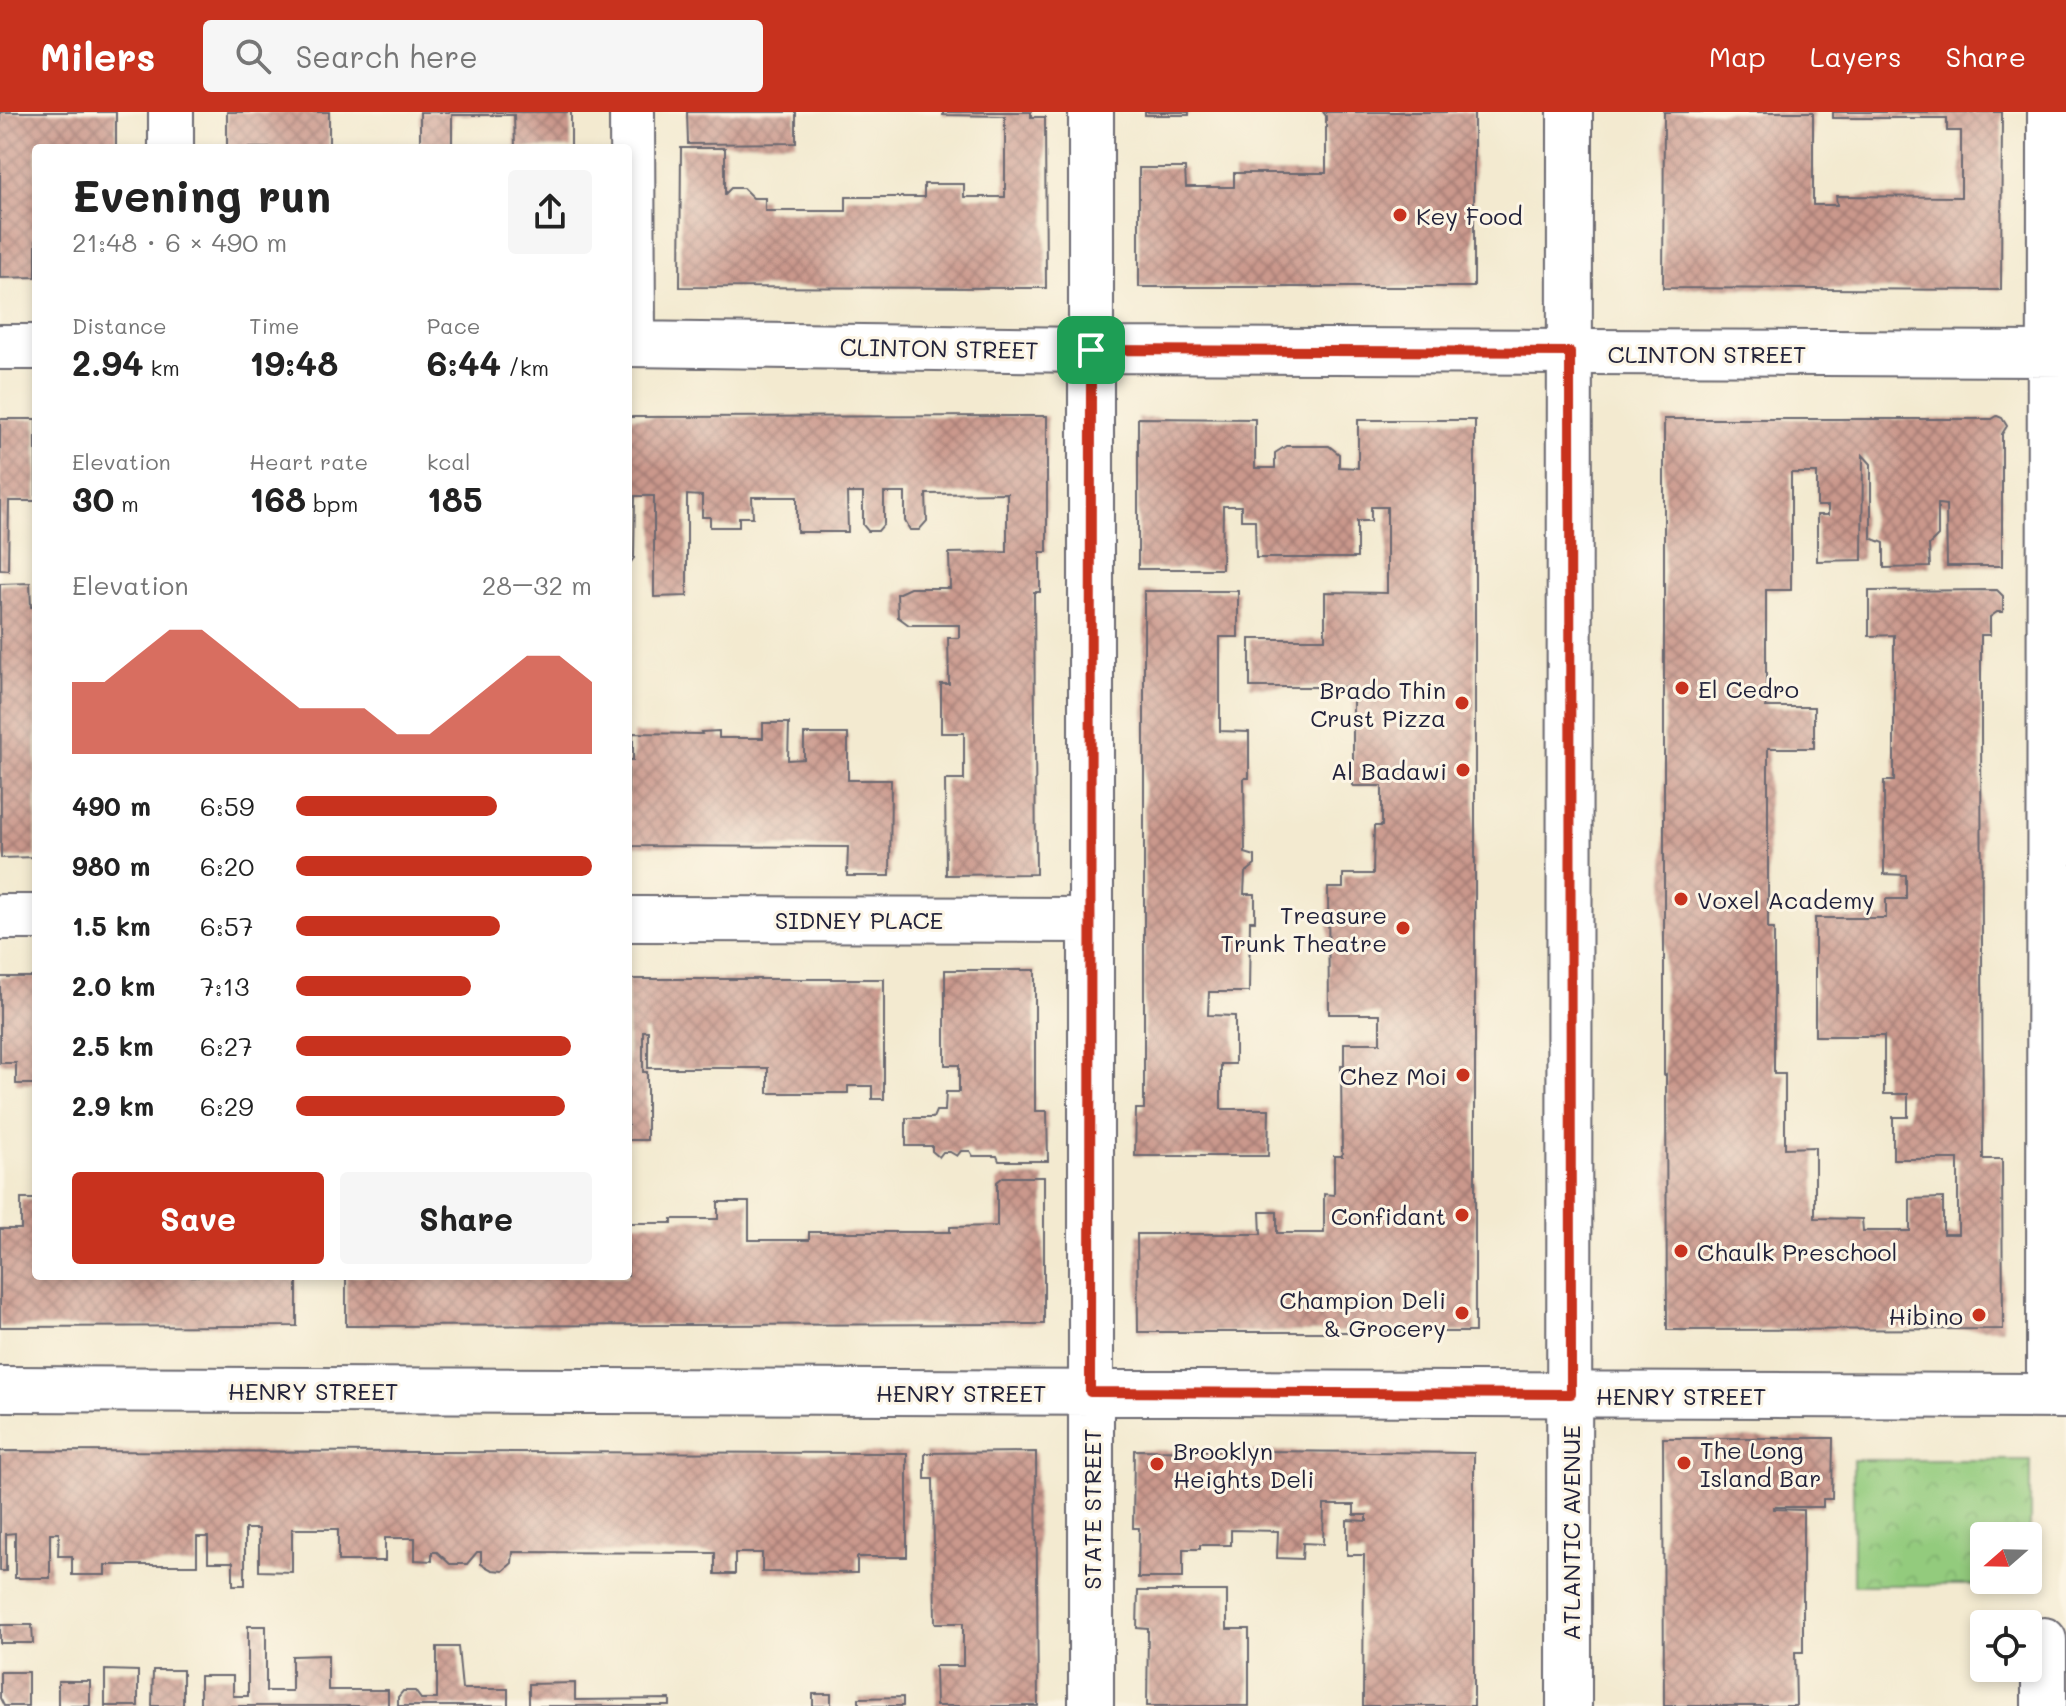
<!DOCTYPE html>
<meta charset="utf-8">
<style>
:root{--surface:#fff;--page:#f6f6f6;--text:#222;--muted:#767676;--accent:#c8321e}
body{margin:0;font-family:Mali,sans-serif;background:var(--page);color:var(--text);height:100vh;display:flex;flex-direction:column;font-size:30px;white-space:nowrap}
*{box-sizing:border-box;margin:0}
p{font-size:26px;color:var(--muted)}
.icon{flex:none;width:44px;height:44px;fill:none;stroke:currentColor;stroke-width:2;stroke-linecap:round;stroke-linejoin:round}
.map{position:relative;flex:1;overflow:hidden}
.drawer{position:absolute;left:32px;top:32px;width:600px;height:1136px;display:flex;flex-direction:column;background:var(--surface);border-radius:8px;box-shadow:0 4px 12px #0003}
.drawer>*{flex:none}
.needle{width:52px;rotate:250deg}
.buttons{position:absolute;left:1970px;top:1410px;display:grid;gap:16px}
.buttons a{display:grid;place-items:center;width:72px;height:72px;border-radius:8px;background:var(--surface);box-shadow:0 4px 12px #0003;font-size:40px}
.pin{position:absolute;display:grid;place-items:center;width:68px;height:68px;color:#fff;margin:-34px;border-radius:16px;box-shadow:0 4px 12px #0006}
.round{display:grid;place-items:center;flex:none;width:84px;height:84px;border-radius:8px;background:var(--page)}
.summary{display:flex;align-items:center;justify-content:space-between;height:136px;padding:0 40px}
h1{font-size:44px;font-weight:800;line-height:60px}
.figures{display:grid;grid-template-columns:repeat(3,1fr);gap:12px;height:136px;padding:8px 40px}
.figures div{display:grid;align-content:center}
.figures b{font-size:34px;font-weight:800}
.figures small{font-size:22px;font-weight:400}
.figures p{font-size:22px}
.chart{height:224px;padding:16px 40px}
.chart p{display:flex;justify-content:space-between}
.chart svg{width:100%;height:144px;margin-top:8px;fill:var(--accent);opacity:.7}
.button{display:flex;gap:16px;margin-top:auto;padding:16px 40px}
.button a{flex:1;height:92px;border-radius:8px;background:var(--accent);color:#fff;font-size:32px;font-weight:800;line-height:92px;text-align:center}
.button a+a{background:var(--page);color:var(--text)}
ul{padding:0 40px;list-style:none;font-size:26px}
li{display:grid;grid-template-columns:128px 96px 1fr;align-items:center;height:60px}
li i{height:20px;border-radius:10px;background:var(--accent)}
header{display:flex;align-items:center;gap:48px;box-sizing:border-box;height:112px;padding:0 40px;background:var(--accent);color:#fff}
header strong{font-size:38px}
nav{display:flex;gap:44px;margin-inline-start:auto;font-size:28px}
.search{width:560px;height:72px;background:var(--page);display:flex;align-items:center;gap:20px;box-sizing:border-box;padding:0 28px;border-radius:8px;color:var(--muted);font-size:30px}
.map>svg:first-child{display:block}
</style>
<header>
<strong>Milers</strong>
<div class="search"><svg class="icon" aria-label="search" viewBox="0 0 24 24"><circle cx="10" cy="10" r="6"/><path d="M15 15l6 6"/></svg>Search here</div>
<nav><a>Map</a><a>Layers</a><a>Share</a></nav>
</header>
<div class="map">
<svg width="2066" height="1594" viewBox="0 0 2066 1594">
<defs>
<pattern id="park-crowns" width="20" height="18" patternUnits="userSpaceOnUse" patternTransform="scale(2)"><rect width="20" height="18" fill="#93cb7d"/><path d="M2 6a3 3 0 1 1 6 0M12 15a3 3 0 1 1 6 0" fill="none" stroke="#7eae6d"/></pattern>
<pattern id="building-cross-hatch" width="8" height="8" patternUnits="userSpaceOnUse" patternTransform="scale(2)"><rect width="8" height="8" fill="#ca988c"/><path d="M0 0l8 8M0 8l8-8" fill="none" stroke="#a47c74"/></pattern>
</defs>
<rect width="100%" height="100%" fill="#fcf5e5"/>
<filter id="ink" filterUnits="userSpaceOnUse"><feTurbulence type="fractalNoise" baseFrequency=".0125" numOctaves="2"/><feDisplacementMap in="SourceGraphic" scale="16" xChannelSelector="R" yChannelSelector="G"/><feConvolveMatrix kernelMatrix="1 2 1 2 8 2 1 2 1" color-interpolation-filters="sRGB"/></filter>
<filter id="wash" filterUnits="userSpaceOnUse"><feTurbulence type="fractalNoise" baseFrequency=".006" numOctaves="4" result="noise"/><feDisplacementMap in="SourceGraphic" scale="32" xChannelSelector="R" yChannelSelector="G"/><feGaussianBlur stdDeviation="1.8" result="paint"/><feColorMatrix in="noise" values="0 0 0 0 0 0 0 0 0 0 0 0 0 0 0 0 0 1.4 0 .05"/><feComposite in="paint" operator="in"/></filter>
<g filter="url(#wash)">
<rect width="100%" height="100%" fill="#f3ead0"/>
<path fill="url(#park-crowns)" stroke="#5a765c" stroke-width="2" fill-rule="evenodd" d="M1853,1348h177v125h-177zM1984,1424h44v44h-44z"/>
<g id="blocks">
<path fill="url(#building-cross-hatch)" d="M0,0h116v36h-80v129l-36,1z
M227,0h102v36h-102z
M420,0h151v36h-56l-1,-33h-62v33h-32z
M687,0h109v31l-108,1z
M943,0h88v5h14l1,171 -366,-1 1,-139h44v46l6,-6h12l10,10h12v13h81v-14h78v-13h40v13h41v-81l-62,-1z
M1145,0h44v3h-44z
M1323,0h151v175h-335v-119h46l1,19h48v-14h92v-57z
M1664,0h149v93h24l-1,-9 125,1v-66h-14v-13h-114v-6h169l-1,178 -338,-2z
M1047,304v136h-7v40h-6l2,282 -90,1 -1,-95h19v-47h-23v-49h8l-1,-46h11v-13h-50l-11,-8 -1,-23 13,-6h40l-1,-35 58,-1v-59l-81,1 1,27 -8,9h-9l-5,-9v-28h-21v31l-6,7h-10l-5,-6v-32h-16l1,39h-51v-35h-45l1,20h-14v10h-29v-10h-8v-21l-15,-1v101l-33,1v-101h-19l-1,62 -6,8v-149z
M1997,304l5,2 5,8 -5,8v132h-55l-1,-61 -8,-1v32l-9,9 1,22 -46,1v-25l-13,-5v-74l-8,-9 -1,105 -45,1v-46h11v-9h-11v-33h-26v117h-25v117h48v41h-46v181h6v145h11v74l30,-1v71l47,1 1,12h47v-32l33,-1v36h15v-75h-65v-42h15v-23h-24v-58h-69v-118h71v-19h20v-24l-22,-1v-93h10v-146l-25,1v-45l128,-1 6,6v16h-6l-7,5v18h-9v96l2,428h19l1,170 -336,1 -1,-256 -2,1v-656h328z
M1138,306l117,1v49h20v-15l11,-7h43l10,8v13l19,1v-48h117v912h-337l-1,-98h124l-1,-22h17v21h47v-39l10,1v-39h8l-1,-90h3v-23h36v-29h-51l-1,-126h15v-14h30l1,-48h8v-40h-29v-99h-103v-48h75v-47l62,1v-86h-16v14h-14v37h-101l-1,-38h-14v-14h-18l-1,63h-84z
M0,307h36v82h-27l-1,69 -8,-1z
M30,471l1,24h5v250l-35,1 -1,-274z
M1144,479h94v46h-18v94l29,1v46h-5l1,75 10,3v9l-10,8 -1,21h11v27h-5l-1,71h-40l-1,23 27,1v48h-14v45h48l-1,47h-133l1,-47h8z
M763,611h26l-1,37 16,-1v-25h44v46h43l-1,96h-43l1,-29 -220,-1v-86h5v-27l69,1 -1,-2 18,-1v7h44z
M945,858h90v141h12l1,50h-49l-2,-5h-24l-3,-5h-9l-4,5 -7,-4h-7l-4,5 -7,-6v-5h-26v-28h27l3,-7h9l1,-19h13v-27h-14z
M0,865h36v107h-20v-21h-16z
M628,867h256v120h-12v-13h-24v7h-80v-25h-120v-37h-5v41h4v68h-19z
M1003,1065h41v147l-698,2v-50h282v-53h44v-4h46v-17h31v38h60v-8h141v-5l47,-1v-44z
M21,1087h15v77h261v50l-297,1v-98h21z
M1663,1326h170l-1,61h-9v8h-49v2l29,1v142h-8l1,54h-132z
M1134,1338l340,3v253h-111l1,-151h-17v-35l20,1v-6h-13v-10h-30l-1,39 -20,-1 -1,16 -25,-1 1,-27 -47,-1v15h-31v4h-17v29h-45l1,-50h-6z
M0,1339l907,2v104h-50v16l-95,-1v-19h-27v21h-20v-21l-202,-1 -1,11 -9,8 -11,-1 -11,-6v-12h-4l-10,12h-17l-13,-12h-5v9l-17,-1v-22h-30v23h-47v-32h-46v43l-33,-1v-42h-14v56h-12v-23h-25v-25h-11v28h-92v10h-33v-19h-14l1,-23h-9v45h-35v-45l-9,1v37h-6z
M1036,1340l2,254h-102l-1,-40h28v-43h-28l-2,-144h-8v-26z
M1138,1479h89v38h22v77h-102l1,-77 -11,-1z
M0,1513h32l1,18h-33z
M248,1514h18v65h26v-35l36,-1v35h60v16h-188v-30h33v20h15z
M437,1535h21l4,42h46v17h-110v-9l5,-6h12l6,8h16z
M105,1558l33,1v35h-33z
M153,1558h30v36h-31z
M0,1560h28v34h-24l-4,-8z
M58,1569h32v25h-32z
M575,1571v17l95,-1v7h-141v-22z
M813,1582h18v12h-18z
M903,1585v9h-44v-8z"/>
</g>
</g>
<g filter="url(#ink)">
<use href="#blocks" fill-opacity="0" stroke="#6b686f" stroke-width="2"/>
<g fill="none" stroke-linecap="round" stroke-linejoin="round">
<g stroke="#6b686f" stroke-width="48">
<path id="minor" d="M171,0v36
M632,0l1,232
M1091,0v1594
M628,232l463,6 975,4
M0,235h36
M0,805h36
M628,807l462,1
M0,1277l2066,7
M2049,1284l1,-1284
M2044,1528v66"/>
</g>
<g stroke="#6b686f" stroke-width="48">
<path id="primary" d="M1569,1594l1,-1594"/>
</g>
<use href="#minor" stroke="#fff" stroke-width="44"/>
<use href="#primary" stroke="#fff" stroke-width="44"/>
</g>
</g>
<g fill="none" stroke-linecap="round" stroke-linejoin="round" filter="url(#ink)">
<g stroke="#fff" stroke-width="16">
<path id="route" d="M1091,238l479,2 1,1042 -481,-2z"/>
</g>
<use href="#route" stroke="#c8321e" stroke-width="10"/>
</g>
<g fill="#c8321e" stroke="#fcf5e5" stroke-width="3">
<circle cx="1400" cy="103" r="8"/>
<circle cx="1682" cy="576" r="8"/>
<circle cx="1462" cy="591" r="8"/>
<circle cx="1463" cy="658" r="8"/>
<circle cx="1681" cy="787" r="8"/>
<circle cx="1403" cy="816" r="8"/>
<circle cx="1463" cy="963" r="8"/>
<circle cx="1462" cy="1103" r="8"/>
<circle cx="1681" cy="1139" r="8"/>
<circle cx="1462" cy="1201" r="8"/>
<circle cx="1979" cy="1203" r="8"/>
<circle cx="1684" cy="1351" r="8"/>
<circle cx="1157" cy="1352" r="8"/>
</g>
<g text-anchor="middle" dominant-baseline="central" stroke-width="6" stroke-linejoin="round" paint-order="stroke">
<g font-size="24" fill="#22223b" stroke="#fcf5e5" text-anchor="end">
<text x="1416" y="103" text-anchor="start">Key Food</text>
<text x="1698" y="576" text-anchor="start">El Cedro</text>
<text x="1446" y="577">Brado Thin<tspan x="1446" dy="28">Crust Pizza</tspan></text>
<text x="1447" y="658">Al Badawi</text>
<text x="1697" y="787" text-anchor="start">Voxel Academy</text>
<text x="1387" y="802">Treasure<tspan x="1387" dy="28">Trunk Theatre</tspan></text>
<text x="1447" y="963">Chez Moi</text>
<text x="1446" y="1103">Confidant</text>
<text x="1697" y="1139" text-anchor="start">Chaulk Preschool</text>
<text x="1446" y="1187">Champion Deli<tspan x="1446" dy="28">&amp; Grocery</tspan></text>
<text x="1963" y="1203">Hibino</text>
<text x="1700" y="1337" text-anchor="start">The Long<tspan x="1700" dy="28">Island Bar</tspan></text>
<text x="1173" y="1338" text-anchor="start">Brooklyn<tspan x="1173" dy="28">Heights Deli</tspan></text>
</g>
<g font-size="24" fill="#22223b" stroke="#fcf5e5">
<text transform="translate(939 236) rotate(1)">CLINTON STREET</text>
<text x="1707" y="241">CLINTON STREET</text>
<text x="859" y="807">SIDNEY PLACE</text>
<text x="313" y="1278">HENRY STREET</text>
<text x="961" y="1280">HENRY STREET</text>
<text x="1681" y="1283">HENRY STREET</text>
<text transform="translate(1091 1397) rotate(-90)">STATE STREET</text>
<text transform="translate(1570 1421) rotate(-90)">ATLANTIC AVENUE</text>
</g>
</g>
</svg>
<div class="buttons">
<a><svg class="needle" viewBox="-14 -14 28 28"><path d="M0-13l5 13h-10z" fill="#e53935"/><path d="M0 13l5-13h-10z" fill="#767676"/></svg></a>
<a><svg class="icon" aria-label="locate" viewBox="0 0 24 24"><circle cx="12" cy="12" r="6"/><path d="M12 2v4M12 18v4M2 12h4M18 12h4"/></svg></a>
</div>
<div class="pin" style="left:1091px;top:238px;background:#1e9e55"><svg class="icon" aria-label="arrive" viewBox="0 0 24 24"><path d="M6 21V4h12l-3 4 3 4H6"/></svg></div>
<section class="drawer">
<div class="summary"><div><h1>Evening run</h1><p>21:48 · 6 × 490 m</p></div><a class="round"><svg class="icon" aria-label="share" viewBox="0 0 24 24"><path d="M12 15V3M7 8l5-5 5 5M5 13v7h14v-7"/></svg></a></div>
<div class="figures">
<div><p>Distance</p><b>2.94<small> km</small></b></div>
<div><p>Time</p><b>19:48</b></div>
<div><p>Pace</p><b>6:44<small> /km</small></b></div>
</div>
<div class="figures">
<div><p>Elevation</p><b>30<small> m</small></b></div>
<div><p>Heart rate</p><b>168<small> bpm</small></b></div>
<div><p>kcal</p><b>185</b></div>
</div>
<div class="chart"><p><span>Elevation</span>28–32 m</p>
<svg viewBox="0 0 160 44" preserveAspectRatio="none"><path d="M0 44V22L10 22L20 14L30 6L40 6L50 14L60 22L70 30L80 30L90 30L100 38L110 38L120 30L130 22L140 14L150 14L160 22V44z"/></svg>
</div>
<ul>
<li><b>490 m</b>6:59<i style="width:68%"></i></li>
<li><b>980 m</b>6:20<i style="width:100%"></i></li>
<li><b>1.5 km</b>6:57<i style="width:69%"></i></li>
<li><b>2.0 km</b>7:13<i style="width:59%"></i></li>
<li><b>2.5 km</b>6:27<i style="width:93%"></i></li>
<li><b>2.9 km</b>6:29<i style="width:91%"></i></li>
</ul>
<div class="button"><a>Save</a><a>Share</a></div>
</section>
</div>
